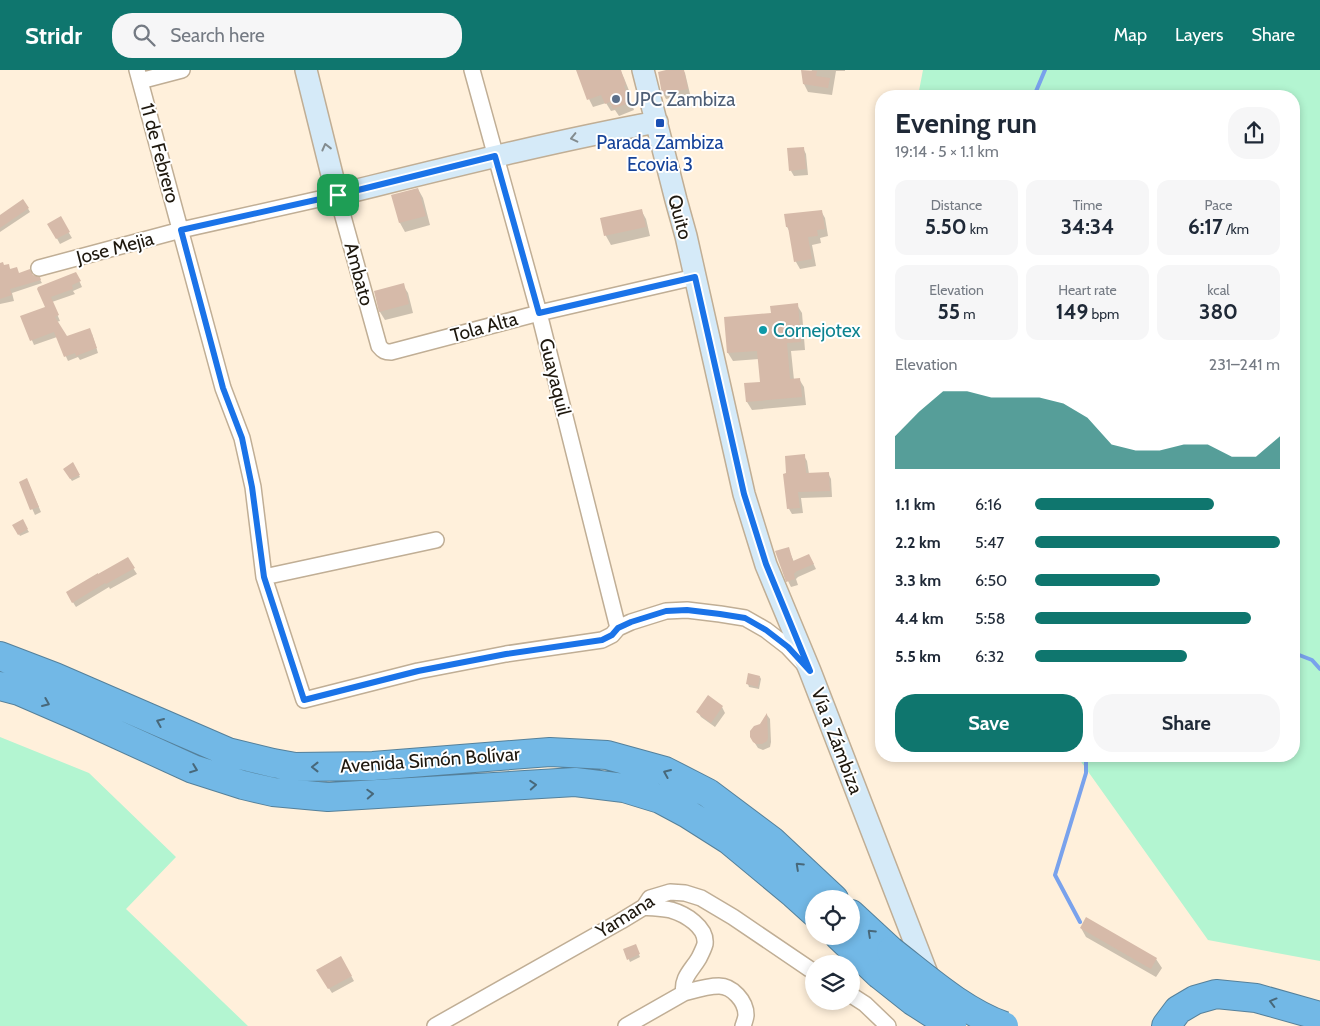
<!DOCTYPE html>
<meta charset="utf-8">
<style>
:root{--surface:#fff;--page:#f6f6f7;--text:#1f2937;--muted:#747a83;--accent:#0f766e}
body{margin:0;font-family:Cabin,sans-serif;background:var(--page);color:var(--text);height:100vh;display:flex;flex-direction:column;font-size:19px;white-space:nowrap}
*{box-sizing:border-box;margin:0}
p{font-size:16px;color:var(--muted)}
.icon{flex:none;width:28px;height:28px;fill:none;stroke:currentColor;stroke-width:2;stroke-linecap:round;stroke-linejoin:round}
.map{position:relative;flex:1;overflow:hidden}
.side{position:absolute;left:875px;top:20px;width:425px;height:672px;display:flex;flex-direction:column;background:var(--surface);border-radius:20px;box-shadow:0 2px 8px #0003}
.side>*{flex:none}
.tools{position:absolute;left:805px;top:820px;display:grid;gap:10px}
.tools a{display:grid;place-items:center;width:55px;height:55px;border-radius:50%;background:var(--surface);box-shadow:0 2px 8px #0003;font-size:25px}
.pin{position:absolute;display:grid;place-items:center;width:42px;height:42px;color:#fff;margin:-21px;border-radius:10px;box-shadow:0 2px 8px #0006}
.round{display:grid;place-items:center;flex:none;width:52px;height:52px;border-radius:20px;background:var(--page)}
.head{display:flex;align-items:center;justify-content:space-between;height:85px;padding:0 20px}
h1{font-size:28px;font-weight:700;line-height:38px}
.figures{display:grid;grid-template-columns:repeat(3,1fr);gap:8px;height:85px;padding:5px 20px}
.figures div{display:grid;align-content:center;border-radius:12px;background:var(--page);text-align:center}
.figures b{font-size:21px;font-weight:700}
.figures small{font-size:14px;font-weight:400}
.figures p{font-size:14px}
.chart{height:140px;padding:10px 20px}
.chart p{display:flex;justify-content:space-between}
.chart svg{width:100%;height:90px;margin-top:5px;fill:var(--accent);opacity:.7}
.cta{display:flex;gap:10px;margin-top:auto;padding:10px 20px}
.cta a{flex:1;height:58px;border-radius:20px;background:var(--accent);color:#fff;font-size:20px;font-weight:700;line-height:58px;text-align:center}
.cta a+a{background:var(--page);color:var(--text)}
ul{padding:0 20px;list-style:none;font-size:16px}
li{display:grid;grid-template-columns:80px 60px 1fr;align-items:center;height:38px}
li i{height:12px;border-radius:6px;background:var(--accent)}
header{display:flex;align-items:center;gap:30px;box-sizing:border-box;height:70px;padding:0 25px;background:var(--accent);color:#fff}
header strong{font-size:24px}
nav{display:flex;gap:28px;margin-inline-start:auto;font-size:18px}
.search{width:350px;height:45px;background:var(--page);display:flex;align-items:center;gap:12px;box-sizing:border-box;padding:0 18px;border-radius:20px;color:var(--muted);font-size:19px}
.map>svg:first-child{display:block}
</style>
<header>
<strong>Stridr</strong>
<div class="search"><svg class="icon" aria-label="search" viewBox="0 0 24 24"><circle cx="10" cy="10" r="6"/><path d="M15 15l6 6"/></svg>Search here</div>
<nav><a>Map</a><a>Layers</a><a>Share</a></nav>
</header>
<div class="map">
<svg width="1320" height="956" viewBox="0 0 1320 956">
<rect width="100%" height="100%" fill="#fff0db"/>
<path fill="#b3f5d1" d="M923,0h397v891l-112,-21 -131,-184h217v-660h-376z
M0,667l89,36 87,84 -50,52 122,117h-248z"/>
<path fill="#0003" d="M578,0h42l4,8 6,15 -2,1 6,16 -15,6 -4,-6 -4,1 -5,-8 -13,4 -4,-8z
M672,0h11l2,3 5,21 -24,5 -3,-6z
M812,0h33v1h-9l-4,24 -24,-3 -4,-8z
M803,78l3,6 2,21 -14,1 -3,-5z
M418,119l5,9 7,27 -25,7 -5,-9 -8,-27z
M23,130l7,12 -30,20v-15z
M641,140l5,9 4,17 -39,9 -5,-9 -4,-17z
M821,141l4,7 3,18 -8,2 1,5 -9,2 4,21 -16,3 -4,-7 -6,-30 -3,-5z
M60,148l12,20 -12,6 -11,-20z
M8,196l3,4 8,4 20,4 3,5 -30,10 2,8 -14,3v-36z
M78,208l4,9 -9,4 2,3 -23,8 8,19 -4,1 10,16 26,-4 6,19 -18,7 -2,-3 -10,4 -11,-24 -23,8 -12,-28 24,-9 -7,-19z
M403,215l5,8 5,20 -28,7 -5,-8 -5,-20z
M797,235l5,8 3,37 -14,1 3,29 5,-1 5,8 2,18 -54,5 -5,-8 -2,-18 17,-1 -3,-24 -26,2 -5,-8 -3,-34 47,-5z
M804,386l3,5 2,13 19,-1 3,6 1,18 -31,1 2,15 -11,1 -3,-5z
M72,394l8,13 -8,4 -8,-12z
M27,410l14,32 -6,3 -15,-33z
M22,451l7,11 -9,4 -6,-11z
M788,478l6,14 18,-1 4,8 -18,8 -2,2 2,6 -7,2 -3,-6z
M127,489l10,15 -27,15 -1,-2 -33,20 -9,-14z
M760,607l1,2 -2,10 -10,-2 -1,-3z
M722,637l3,6 -10,14 -14,-10 -3,-5z
M767,645l3,4 1,23 -1,5 -7,3 -5,-2 -7,-11z
M1081,858l75,31 6,9 -6,9 -70,-40z
M635,876l5,11 -10,5 -5,-12z
M341,888l13,23 -22,12 -11,-17z"/>
<g fill="none" stroke-linecap="round" stroke-linejoin="round">
<path stroke="#79a2ec" stroke-width="4" d="M1034,26l11,-26
M1294,583l18,7 8,9
M1080,852l-25,-47 31,-102v-17"/>
</g>
<path fill="#d6baa9" d="M576,0h45l5,15 -2,1 7,16 -18,7 -3,-7 -5,2 -4,-9 -14,5z
M666,0h18l4,19 -26,5 -4,-22z
M801,0l16,1 -1,5 14,2 -2,10 -25,-4z
M804,77l2,22 -17,2 -2,-23z
M418,118l8,28 -27,7 -8,-28z
M23,129l6,9 -29,20v-13z
M642,139l4,18 -42,9 -4,-18z
M822,140l3,19 -8,1 1,6 -10,1 4,22 -18,3 -6,-35h-2l-2,-13z
M61,146l9,16 -14,7 -9,-15z
M3,192l1,3 5,-1 1,5 7,-2 2,6 11,-4 3,6 7,2 1,3 -31,9 2,6 -12,4v-36z
M76,202l5,9 -9,4 1,4 -22,8 8,18 -4,2 12,19 23,-8 7,20 -21,8 -1,-3 -11,4 -10,-25 -24,9 -10,-25 25,-9 -8,-18 1,-2z
M404,213l5,21 -30,8 -5,-21z
M798,233l3,39 -14,1 3,36 10,-1 2,19 -56,5 -2,-19 16,-1 -3,-31 -30,2 -3,-36 47,-4 -1,-7z
M805,384l1,19 23,-1 1,19 -32,1 2,16 -13,1 -4,-35 3,-1 -1,-17z
M73,392l7,13 -10,4 -7,-10z
M27,408l12,29 -9,3 -11,-28z
M23,449l5,10 -10,6 -6,-10z
M789,477l4,14 16,-7 5,10 -19,8 1,1h-2l1,6 -9,3 -11,-31z
M128,487l7,11 -29,16 -1,-1 -33,20 -6,-11 32,-19v1z
M748,603l12,3 -2,11 -12,-3z
M708,625l15,11 -12,17 -15,-11z
M767,643l1,25 -1,3 -5,3h-6l-3,-2 -3,-5v-6l4,-5 6,-2z
M1086,847l71,41 -6,11 -71,-41z
M636,874l4,10 -13,6 -4,-11z
M341,886l11,20 -24,13 -12,-19z"/>
<g fill="none" stroke-linecap="round" stroke-linejoin="round">
<g stroke="#c0ae95" stroke-width="18">
<path id="street" d="M137,0l86,318 19,50 11,49 11,90 40,123 114,-29 88,-17 96,-14 10,-5 6,-7 13,-6 35,-11 21,-1 33,4 25,4 21,12 22,17 15,16
M472,0l67,243 79,315
M140,11l42,-11
M39,198l142,-38 156,-35 42,151c4,5 6,6 12,6l148,-39 156,-36
M264,507l172,-37
M644,837c8,1 18,1 27,3 14,4 36,17 34,34 -1,4 -4,10 -6,14 -7,12 -18,20 -15,35 11,-3 23,-7 35,-7 13,0 27,15 27,29 0,3 -2,8 -3,11
M851,925l14,9 23,22
M435,956l186,-105 23,-14 6,-9 20,-6 15,1 16,5 32,19 81,55
M626,956l58,-33"/>
</g>
<g stroke="#c0ae95" stroke-width="24">
<path id="secondary" d="M306,0l31,125c106,-26 212,-53 320,-73
M643,0l33,130 10,36 58,258 22,71 44,106 121,313"/>
</g>
<g stroke="#55809a" stroke-width="30">
<path id="highway" d="M0,586l55,21 173,75 45,11 22,4 78,-1 177,-14 57,3 58,16 43,22 64,48 62,58
M0,616l19,5 60,26 114,52 50,16 30,7 55,5 247,-15 49,6 36,11 28,15 41,26 65,54 20,18
M851,844l40,37
M839,866l40,38
M1166,956l12,-16 17,-10 21,-6 40,4 64,18"/>
</g>
<use href="#street" stroke="#fff" stroke-width="15"/>
<use href="#secondary" stroke="#d5eaf8" stroke-width="21"/>
<use href="#highway" stroke="#72b8e6" stroke-width="28"/>
<g stroke="#55809a" stroke-width="30" stroke-linecap="butt">
<path id="highway-bridge" d="M891,881c35,27 71,60 113,75
M879,904l34,27 39,25"/>
</g>
<use href="#highway-bridge" stroke="#72b8e6" stroke-width="28"/>
</g>
<defs><path id="oneway-chevron" d="M-2-3.5L2.5 0L-2 3.5" fill="none" stroke-width="1.6" stroke-linecap="round" stroke-linejoin="round" transform="scale(1.25)"/></defs>
<g stroke="#838c8f">
<use href="#oneway-chevron" transform="translate(574 68) rotate(167)"/>
<use href="#oneway-chevron" transform="translate(326 77) rotate(-104)"/>
</g>
<g stroke="#48687a">
<use href="#oneway-chevron" transform="translate(46 633) rotate(23)"/>
<use href="#oneway-chevron" transform="translate(160 652) rotate(-157)"/>
<use href="#oneway-chevron" transform="translate(315 697) rotate(180)"/>
<use href="#oneway-chevron" transform="translate(194 699) rotate(21)"/>
<use href="#oneway-chevron" transform="translate(667 703) rotate(-157)"/>
<use href="#oneway-chevron" transform="translate(533 715) rotate(-4)"/>
<use href="#oneway-chevron" transform="translate(370 724) rotate(-3)"/>
<use href="#oneway-chevron" transform="translate(799 796) rotate(-137)"/>
<use href="#oneway-chevron" transform="translate(871 863) rotate(-137)"/>
<use href="#oneway-chevron" transform="translate(1273 932) rotate(-165)"/>
</g>
<g fill="none" stroke-linecap="round" stroke-linejoin="round">
<g stroke="#fff" stroke-width="10">
<path id="route" d="M495,86l44,157 156,-36 49,217 22,70 44,107 -22,-24 -22,-17 -21,-12 -25,-4 -33,-4 -21,1 -35,11 -13,6 -6,7 -10,5 -96,14 -88,17 -114,29 -40,-123 -12,-90 -10,-49 -19,-50 -42,-158 157,-35z"/>
</g>
<use href="#route" stroke="#1a73e8" stroke-width="6"/>
</g>
<circle fill="#5c6f8a" stroke="#fff" stroke-width="2" cx="616" cy="29" r="5"/>
<rect fill="#1a4fb4" stroke="#fff" stroke-width="2" x="655" y="48" width="10" height="10" rx="2.5"/>
<circle fill="#0f9aa8" stroke="#fff" stroke-width="2" cx="763" cy="260" r="5"/>
<g text-anchor="middle" dominant-baseline="central" stroke-width="4" stroke-linejoin="round" paint-order="stroke">
<g font-size="19" fill="#4e5e75" stroke="#fff" text-anchor="start">
<text x="626" y="29">UPC Zambiza</text>
</g>
<g font-size="19" fill="#164399" stroke="#fff">
<text x="660" y="72">Parada Zambiza<tspan x="660" dy="22">Ecovia 3</tspan></text>
</g>
<g font-size="19" fill="#1e180e" stroke="#fff">
<text transform="translate(160 83) rotate(75)">11 de Febrero</text>
<text transform="translate(680 147) rotate(75)">Quito</text>
<text transform="translate(115 178) rotate(-15)">Jose Mejia</text>
<text transform="translate(359 204) rotate(75)">Ambato</text>
<text transform="translate(484 257) rotate(-15)">Tola Alta</text>
<text transform="translate(555 307) rotate(76)">Guayaquil</text>
<text transform="translate(837 671) rotate(69)">Vía a Zámbiza</text>
<text transform="translate(430 690) rotate(-4)">Avenida Simón Bolívar</text>
<text transform="translate(625 846) rotate(-32)">Yamana</text>
</g>
<g font-size="19" fill="#0d838f" stroke="#fff" text-anchor="start">
<text x="773" y="260">Cornejotex</text>
</g>
</g>
</svg>
<div class="tools">
<a><svg class="icon" aria-label="locate" viewBox="0 0 24 24"><circle cx="12" cy="12" r="6"/><path d="M12 2v4M12 18v4M2 12h4M18 12h4"/></svg></a>
<a><svg class="icon" aria-label="layers" viewBox="0 0 24 24"><path d="M12 4l9 5-9 5-9-5zM3 14l9 5 9-5"/></svg></a>
</div>
<div class="pin" style="left:338px;top:125px;background:#1e9e55"><svg class="icon" aria-label="arrive" viewBox="0 0 24 24"><path d="M6 21V4h12l-3 4 3 4H6"/></svg></div>
<section class="side">
<div class="head"><div><h1>Evening run</h1><p>19:14 · 5 × 1.1 km</p></div><a class="round"><svg class="icon" aria-label="share" viewBox="0 0 24 24"><path d="M12 15V3M7 8l5-5 5 5M5 13v7h14v-7"/></svg></a></div>
<div class="figures">
<div><p>Distance</p><b>5.50<small> km</small></b></div>
<div><p>Time</p><b>34:34</b></div>
<div><p>Pace</p><b>6:17<small> /km</small></b></div>
</div>
<div class="figures">
<div><p>Elevation</p><b>55<small> m</small></b></div>
<div><p>Heart rate</p><b>149<small> bpm</small></b></div>
<div><p>kcal</p><b>380</b></div>
</div>
<div class="chart"><p><span>Elevation</span>231–241 m</p>
<svg viewBox="0 0 160 44" preserveAspectRatio="none"><path d="M0 44V28L10 16L20 6L30 6L40 9L50 9L60 9L70 12L80 19L90 32L100 35L110 35L120 32L130 32L140 38L150 38L160 28V44z"/></svg>
</div>
<ul>
<li><b>1.1 km</b>6:16<i style="width:73%"></i></li>
<li><b>2.2 km</b>5:47<i style="width:100%"></i></li>
<li><b>3.3 km</b>6:50<i style="width:51%"></i></li>
<li><b>4.4 km</b>5:58<i style="width:88%"></i></li>
<li><b>5.5 km</b>6:32<i style="width:62%"></i></li>
</ul>
<div class="cta"><a>Save</a><a>Share</a></div>
</section>
</div>
